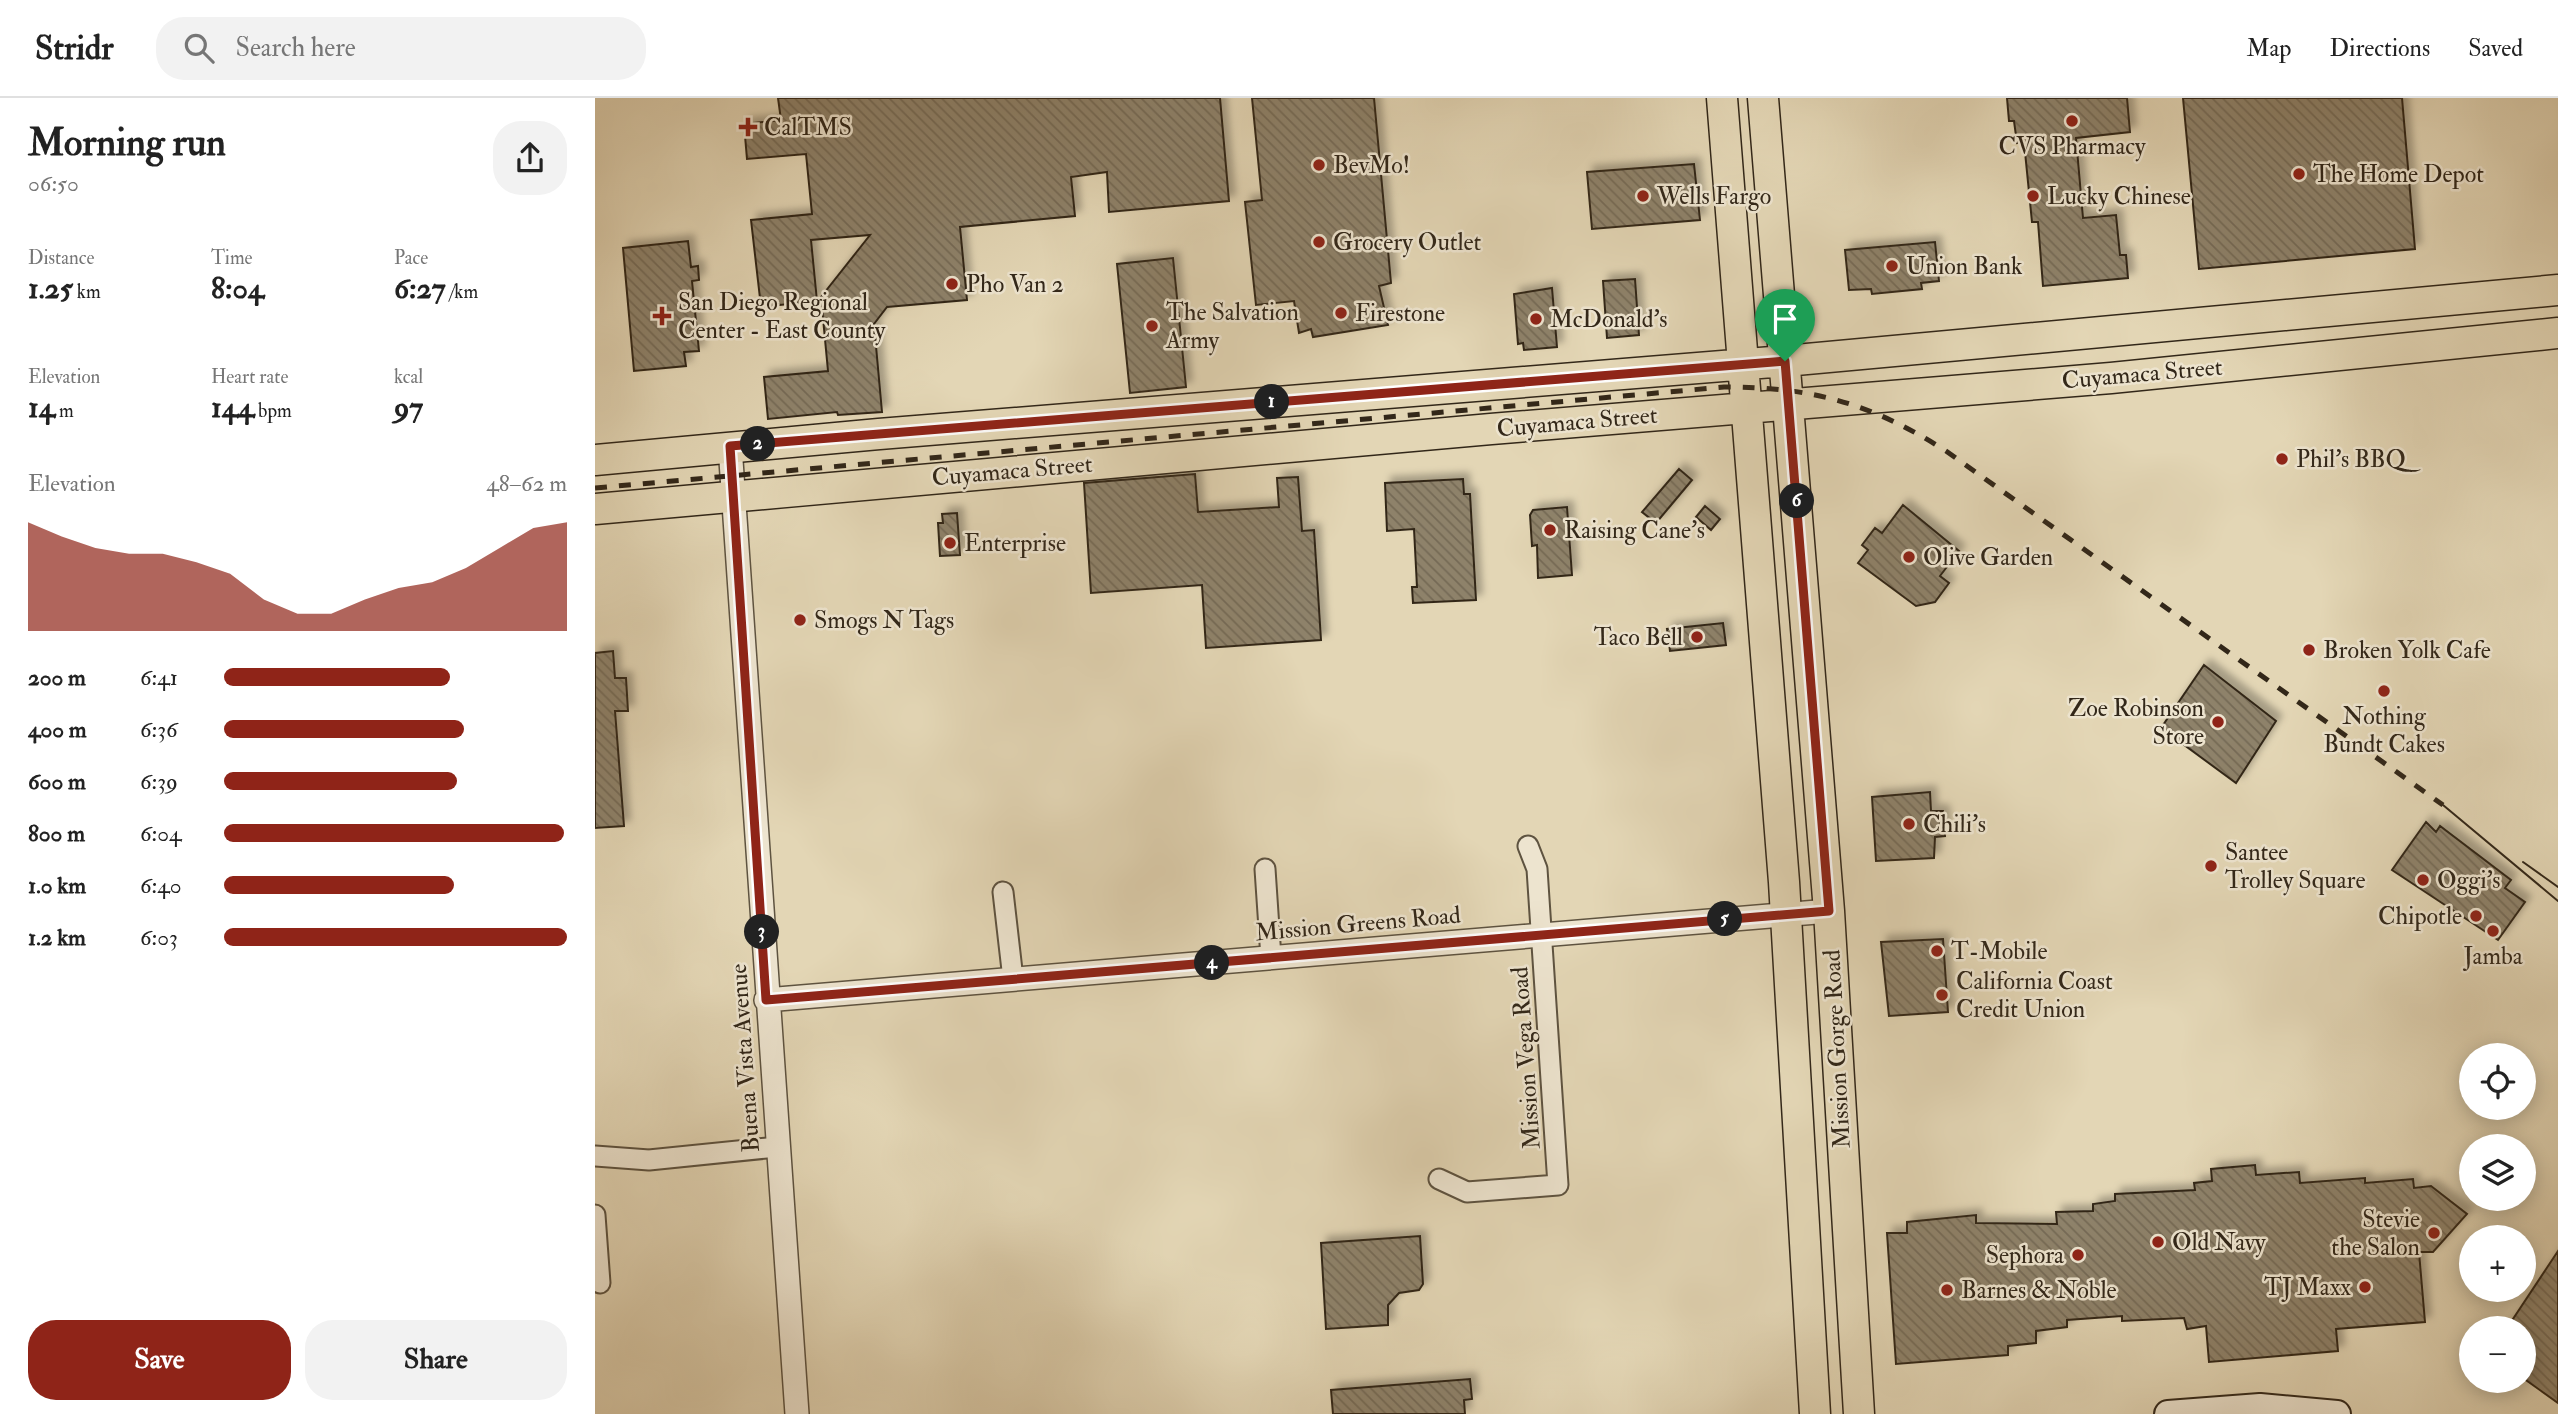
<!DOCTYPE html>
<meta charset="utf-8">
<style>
:root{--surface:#fff;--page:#f2f2f2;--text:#222;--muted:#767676;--line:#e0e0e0;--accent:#8f2418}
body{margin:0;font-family:"IM FELL Double Pica",serif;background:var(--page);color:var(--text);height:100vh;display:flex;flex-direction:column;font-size:26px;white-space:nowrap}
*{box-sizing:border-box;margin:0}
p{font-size:23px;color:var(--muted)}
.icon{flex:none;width:38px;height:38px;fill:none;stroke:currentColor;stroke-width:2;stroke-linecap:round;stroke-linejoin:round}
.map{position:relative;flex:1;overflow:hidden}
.details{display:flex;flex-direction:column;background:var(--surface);width:595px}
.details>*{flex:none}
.fabs{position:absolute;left:1864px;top:945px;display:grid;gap:14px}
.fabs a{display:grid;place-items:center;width:77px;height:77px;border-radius:50%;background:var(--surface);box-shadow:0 4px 18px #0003;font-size:35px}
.pin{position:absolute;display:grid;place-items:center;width:60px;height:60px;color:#fff;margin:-72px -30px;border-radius:50% 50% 50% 0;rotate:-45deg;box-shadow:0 0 7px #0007}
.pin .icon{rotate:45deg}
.km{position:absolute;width:35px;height:35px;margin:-18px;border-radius:50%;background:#222;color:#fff;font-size:19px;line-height:35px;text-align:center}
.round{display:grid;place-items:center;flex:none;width:74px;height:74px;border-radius:28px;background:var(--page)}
.head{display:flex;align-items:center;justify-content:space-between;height:119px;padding:0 28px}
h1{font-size:38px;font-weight:700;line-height:52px}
.stats{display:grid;grid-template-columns:repeat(3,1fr);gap:10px;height:119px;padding:7px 28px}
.stats div{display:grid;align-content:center}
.stats b{font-size:30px;font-weight:700}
.stats small{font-size:19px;font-weight:400}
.stats p{font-size:19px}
.chart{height:196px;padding:14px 28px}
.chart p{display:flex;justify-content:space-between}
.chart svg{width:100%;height:126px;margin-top:7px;fill:var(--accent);opacity:.7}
.action{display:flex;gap:14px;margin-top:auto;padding:14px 28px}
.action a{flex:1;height:80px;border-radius:28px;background:var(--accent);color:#fff;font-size:28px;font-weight:700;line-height:80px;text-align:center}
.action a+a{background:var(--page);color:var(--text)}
ul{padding:0 28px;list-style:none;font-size:23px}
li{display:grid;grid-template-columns:112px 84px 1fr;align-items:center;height:52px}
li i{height:18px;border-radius:9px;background:var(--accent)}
header{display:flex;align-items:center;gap:42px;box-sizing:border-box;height:98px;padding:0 35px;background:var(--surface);border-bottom:2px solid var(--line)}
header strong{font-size:33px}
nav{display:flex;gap:38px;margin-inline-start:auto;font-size:24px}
.search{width:490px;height:63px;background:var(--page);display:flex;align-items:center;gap:18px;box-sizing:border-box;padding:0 24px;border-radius:28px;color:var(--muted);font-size:26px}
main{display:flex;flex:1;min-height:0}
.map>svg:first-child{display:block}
</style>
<header>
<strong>Stridr</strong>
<div class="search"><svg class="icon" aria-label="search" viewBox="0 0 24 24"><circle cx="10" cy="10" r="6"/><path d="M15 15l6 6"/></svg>Search here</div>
<nav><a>Map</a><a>Directions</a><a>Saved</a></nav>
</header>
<main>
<section class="details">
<div class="head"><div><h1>Morning run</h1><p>06:50</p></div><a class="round"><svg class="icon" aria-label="share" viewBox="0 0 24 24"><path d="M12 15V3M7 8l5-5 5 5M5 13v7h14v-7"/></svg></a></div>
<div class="stats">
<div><p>Distance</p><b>1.25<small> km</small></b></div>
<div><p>Time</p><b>8:04</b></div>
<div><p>Pace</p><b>6:27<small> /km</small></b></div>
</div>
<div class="stats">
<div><p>Elevation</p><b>14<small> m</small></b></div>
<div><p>Heart rate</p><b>144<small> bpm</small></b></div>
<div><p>kcal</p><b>97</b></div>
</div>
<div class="chart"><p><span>Elevation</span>48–62 m</p>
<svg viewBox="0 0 160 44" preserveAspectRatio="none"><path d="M0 44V6L10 11L20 15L30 17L40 17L50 20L60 24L70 33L80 38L90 38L100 33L110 29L120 27L130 22L140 15L150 8L160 6V44z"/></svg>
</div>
<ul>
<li><b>200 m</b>6:41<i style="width:66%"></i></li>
<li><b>400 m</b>6:36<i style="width:70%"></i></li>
<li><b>600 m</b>6:39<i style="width:68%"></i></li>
<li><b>800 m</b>6:04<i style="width:99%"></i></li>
<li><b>1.0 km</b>6:40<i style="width:67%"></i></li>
<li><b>1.2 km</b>6:03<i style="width:100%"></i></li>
</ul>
<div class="action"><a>Save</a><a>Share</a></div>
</section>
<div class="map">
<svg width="1963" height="1316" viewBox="0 0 1963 1316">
<defs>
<pattern id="building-back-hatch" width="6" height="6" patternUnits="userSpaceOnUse" patternTransform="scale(1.75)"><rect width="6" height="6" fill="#8e826a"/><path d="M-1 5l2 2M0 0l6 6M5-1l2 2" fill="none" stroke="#756a56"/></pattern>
<filter id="shadow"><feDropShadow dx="6" dy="-6" stdDeviation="3.5" flood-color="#0004"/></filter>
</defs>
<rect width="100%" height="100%" fill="#e3d6b5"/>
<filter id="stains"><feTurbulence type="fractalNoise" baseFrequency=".00286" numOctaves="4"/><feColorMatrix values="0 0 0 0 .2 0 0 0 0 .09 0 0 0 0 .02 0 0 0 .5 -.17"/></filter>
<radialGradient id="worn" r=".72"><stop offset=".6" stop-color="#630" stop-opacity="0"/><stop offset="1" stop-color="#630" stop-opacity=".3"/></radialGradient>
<path fill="url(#building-back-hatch)" stroke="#322719" stroke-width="2" filter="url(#shadow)" d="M183,0h442l9,103 -120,11 -2,-40 -36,5 4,39 -115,11 7,73 -80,7 -13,17 8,88 -44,3 -1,-3 -69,7 -4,-42 64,-6 -7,-74 49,-62 -59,5 6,61 -56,6 -10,-87 61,-6 -6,-60 -59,5 -3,-35 37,-4z
M657,0h122l17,185 -12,3 9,39 -75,12 -2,-8 -12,4 -5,-32 -38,4 -11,-103 17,-2z
M1412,0h120l3,34 -54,6 7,80 33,-3 4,40h6l2,23 -85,8 -5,-64h-6l-8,-80 -7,1 -3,-22h-5z
M1588,0h219l13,151 -216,20z
M1099,66l6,56 -108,9 -5,-57z
M93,143l3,26 7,-1 1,14 -7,1 7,70 -15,1 2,14 -52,5 -11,-123z
M1340,144l4,39 -18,2 1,6 -50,5 -1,-5 -22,1 -4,-40z
M578,160l13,129 -56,6 -13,-129z
M1040,181l4,56 -32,3 -4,-57z
M957,190l5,59 -33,3 -1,-7 -5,1 -4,-50z
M1084,371l13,11 -36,43 -14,-11z
M600,376l3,38 81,-5 -2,-29 21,-1 4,54 12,-1 7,110 -115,8 -4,-63 -111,8 -7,-110z
M868,381l1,15h6l6,106 -63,3 -1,-16h5l-3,-58 -27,2 -2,-48z
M1308,407l56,46 -19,25 9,7 -14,19 -19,4 -58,-43 10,-13 -6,-5 13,-17 7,5z
M1110,408l15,13 -9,11 -15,-13z
M972,409l5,68 -34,3 -1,-33 -5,1 -2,-31 3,-5z
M362,415l3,42 -20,1 -2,-33h5l-1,-9z
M1128,525l3,22 -56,6 -3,-22z
M18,553l2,27h11l2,33h-13l9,115 -29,2v-175z
M1609,567l72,56 -40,62 -75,-55z
M1335,694l1,19h12l2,25 -10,1 -1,21 -58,3 -4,-64z
M1831,724l10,10 4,-6 71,54 -6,8 20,14 -27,38 -106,-70z
M1348,841l5,73 -59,4 -8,-74z
M1660,1067l1,10 43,-3 1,11 65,-5v5l48,-4 1,9 17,-2 36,28 -34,38h-14l6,70 -89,7 2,22 -129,11 -3,-36 -19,3 -3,-11 -62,3v-5l-55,4v7l-31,4v12l-28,3v9l-112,9 -9,-131h20v-11l69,-7v8l81,1 -1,-12 37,-1v-7l22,-3v-7l80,-4 -1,-7 18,-2 -1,-12z
M825,1138l3,48 -4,6 -20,3 -11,12v20l-62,4 -5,-86z
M1963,1153v152l-35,-25v-50h-16z
M875,1281l2,20 -8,1 1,14h-132l-2,-24z"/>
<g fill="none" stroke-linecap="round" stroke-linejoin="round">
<g stroke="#5e5340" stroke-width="23">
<path id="minor" d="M670,771l6,89
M408,794l10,87
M0,1058l54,4 128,-13
M844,1081l28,13 91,-7 -21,-316 -9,-23
M0,1117l5,68"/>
</g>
<g stroke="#5e5340" stroke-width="26">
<path id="tertiary" d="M135,348l67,968
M171,902l1063,-89"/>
</g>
<g stroke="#322719" stroke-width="30">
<path id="secondary" d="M1573,1316l92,-7 77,7"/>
</g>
<g stroke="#322719" stroke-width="33">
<path id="primary" d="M1127,0l62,784 31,532
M1168,0l66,813 30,503
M0,362l284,-26 906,-73 773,-71
M0,411l896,-80 620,-51 447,-45"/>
</g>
<use href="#minor" stroke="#ede4cf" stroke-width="19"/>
<use href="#tertiary" stroke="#ede4cf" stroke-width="23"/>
<use href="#secondary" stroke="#ede4cf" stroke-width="26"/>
<use href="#primary" stroke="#e3d6b5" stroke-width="30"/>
<path stroke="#322719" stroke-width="2" d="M1848,707l115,96
M1928,764l35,25"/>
<path stroke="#322719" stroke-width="5" stroke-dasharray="12 12" stroke-linecap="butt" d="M0,390l1129,-101c88,0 147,16 222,64l497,354"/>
</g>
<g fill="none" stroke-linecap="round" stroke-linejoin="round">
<g stroke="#fff" stroke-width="14">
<path id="route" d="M1190,263l44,550 -1063,89 -36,-554z"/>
</g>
<use href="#route" stroke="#8f2418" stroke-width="9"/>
</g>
<g fill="#8f2418" stroke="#ede4cf" stroke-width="2.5">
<circle cx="1477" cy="23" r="7"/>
<path d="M149.5 18.5h7v7h7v7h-7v7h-7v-7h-7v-7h7z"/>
<circle cx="724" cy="67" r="7"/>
<circle cx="1704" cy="76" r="7"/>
<circle cx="1048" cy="98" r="7"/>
<circle cx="1438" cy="98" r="7"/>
<circle cx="724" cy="144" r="7"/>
<circle cx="1297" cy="168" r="7"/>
<circle cx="357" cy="186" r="7"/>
<circle cx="746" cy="215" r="7"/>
<path d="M63.5 207.5h7v7h7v7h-7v7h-7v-7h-7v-7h7z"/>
<circle cx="941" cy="221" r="7"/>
<circle cx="557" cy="228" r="7"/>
<circle cx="1687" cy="361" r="7"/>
<circle cx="955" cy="432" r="7"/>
<circle cx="355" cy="445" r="7"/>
<circle cx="1314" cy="459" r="7"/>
<circle cx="205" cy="522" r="7"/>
<circle cx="1102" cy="539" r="7"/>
<circle cx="1714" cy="552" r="7"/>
<circle cx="1789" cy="593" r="7"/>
<circle cx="1623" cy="624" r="7"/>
<circle cx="1314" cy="726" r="7"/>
<circle cx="1616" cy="768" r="7"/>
<circle cx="1828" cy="782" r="7"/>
<circle cx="1881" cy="818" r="7"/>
<circle cx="1898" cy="833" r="7"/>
<circle cx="1342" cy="853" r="7"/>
<circle cx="1347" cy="897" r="7"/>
<circle cx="1839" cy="1135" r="7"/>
<circle cx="1563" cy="1144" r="7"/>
<circle cx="1483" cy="1157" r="7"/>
<circle cx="1770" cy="1189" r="7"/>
<circle cx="1352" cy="1192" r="7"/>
</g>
<g text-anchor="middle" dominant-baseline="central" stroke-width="5" stroke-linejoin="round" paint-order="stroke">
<g font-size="24" fill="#322719" stroke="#ede4cf" text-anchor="start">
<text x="169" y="29">CalTMS</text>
<text x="1477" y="48" text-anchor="middle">CVS Pharmacy</text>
<text x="738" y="67">BevMo!</text>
<text x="1718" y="76">The Home Depot</text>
<text x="1062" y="98">Wells Fargo</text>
<text x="1452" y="98">Lucky Chinese</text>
<text x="738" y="144">Grocery Outlet</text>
<text x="1311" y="168">Union Bank</text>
<text x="371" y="186">Pho Van 2</text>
<text x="83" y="204">San Diego Regional<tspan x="83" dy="28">Center - East County</tspan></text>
<text x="571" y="214">The Salvation<tspan x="571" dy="28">Army</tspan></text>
<text x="760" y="215">Firestone</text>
<text x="955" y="221">McDonald's</text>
<text x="1701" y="361">Phil's BBQ</text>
<text x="969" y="432">Raising Cane's</text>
<text x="369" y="445">Enterprise</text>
<text x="1328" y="459">Olive Garden</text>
<text x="219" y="522">Smogs N Tags</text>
<text x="1088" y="539" text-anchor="end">Taco Bell</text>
<text x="1728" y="552">Broken Yolk Cafe</text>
<text x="1609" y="610" text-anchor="end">Zoe Robinson<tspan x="1609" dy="28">Store</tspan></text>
<text x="1789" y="618" text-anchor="middle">Nothing<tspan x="1789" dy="28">Bundt Cakes</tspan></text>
<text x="1328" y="726">Chili's</text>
<text x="1630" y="754">Santee<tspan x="1630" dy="28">Trolley Square</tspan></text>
<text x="1842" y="782">Oggi's</text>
<text x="1867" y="818" text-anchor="end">Chipotle</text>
<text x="1356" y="853">T-Mobile</text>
<text x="1898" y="858" text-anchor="middle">Jamba</text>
<text x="1361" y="883">California Coast<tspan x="1361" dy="28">Credit Union</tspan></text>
<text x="1825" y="1121" text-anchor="end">Stevie<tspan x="1825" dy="28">the Salon</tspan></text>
<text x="1577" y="1144">Old Navy</text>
<text x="1469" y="1157" text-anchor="end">Sephora</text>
<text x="1756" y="1189" text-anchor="end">TJ Maxx</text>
<text x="1366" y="1192">Barnes &amp; Noble</text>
</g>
<g font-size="24" fill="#322719" stroke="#ede4cf">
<text transform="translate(1547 276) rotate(-5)">Cuyamaca Street</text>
<text transform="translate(982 324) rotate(-5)">Cuyamaca Street</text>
<text transform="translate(417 373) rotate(-5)">Cuyamaca Street</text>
<text transform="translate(763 826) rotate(-5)">Mission Greens Road</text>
<text transform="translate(1242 951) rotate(-93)">Mission Gorge Road</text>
<text transform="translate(150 960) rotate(-94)">Buena Vista Avenue</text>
<text transform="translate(931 960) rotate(-94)">Mission Vega Road</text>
</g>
</g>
<rect width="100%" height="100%" filter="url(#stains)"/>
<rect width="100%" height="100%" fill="url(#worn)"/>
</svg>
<div class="fabs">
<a><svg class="icon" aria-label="locate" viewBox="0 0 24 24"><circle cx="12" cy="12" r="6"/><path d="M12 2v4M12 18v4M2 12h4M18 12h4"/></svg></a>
<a><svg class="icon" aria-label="layers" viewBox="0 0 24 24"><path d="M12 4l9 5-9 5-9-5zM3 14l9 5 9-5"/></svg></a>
<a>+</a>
<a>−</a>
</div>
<div class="pin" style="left:1190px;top:263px;background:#1e9e55"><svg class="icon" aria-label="arrive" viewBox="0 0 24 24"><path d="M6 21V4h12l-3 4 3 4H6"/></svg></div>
<b class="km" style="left:677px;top:304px">1</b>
<b class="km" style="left:163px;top:346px">2</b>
<b class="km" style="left:167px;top:834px">3</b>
<b class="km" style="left:617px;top:865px">4</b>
<b class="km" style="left:1130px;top:821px">5</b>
<b class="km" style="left:1202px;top:403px">6</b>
</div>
</main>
